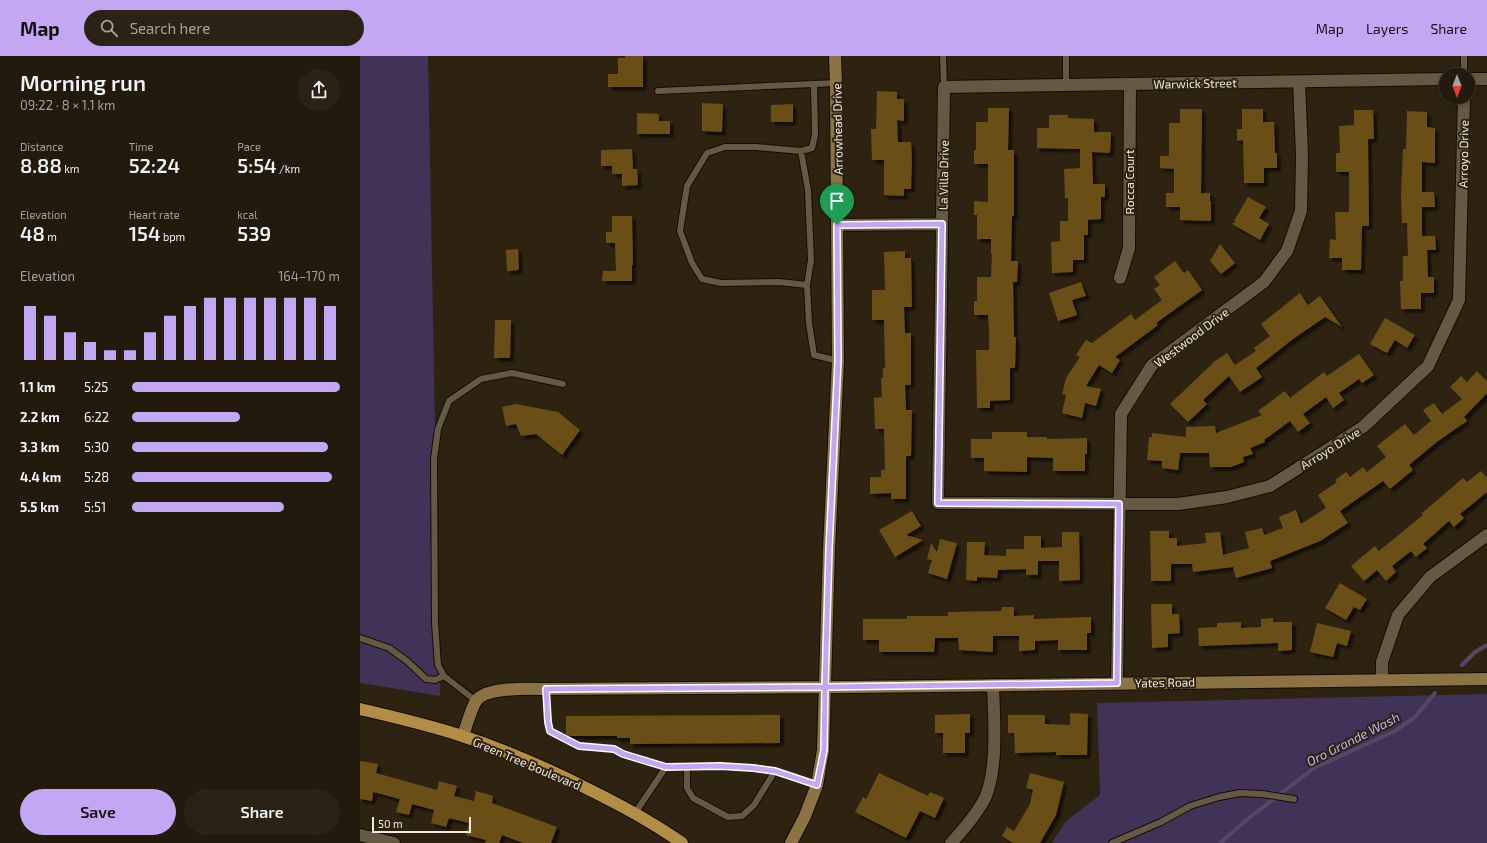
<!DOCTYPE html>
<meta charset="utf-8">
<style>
:root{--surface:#221a0c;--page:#2a2315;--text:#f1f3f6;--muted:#a2a19d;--line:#3f382d;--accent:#c3a7f2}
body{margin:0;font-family:"Exo 2",sans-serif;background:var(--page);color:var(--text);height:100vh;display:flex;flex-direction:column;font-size:15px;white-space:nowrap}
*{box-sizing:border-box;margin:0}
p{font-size:13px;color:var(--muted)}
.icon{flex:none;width:22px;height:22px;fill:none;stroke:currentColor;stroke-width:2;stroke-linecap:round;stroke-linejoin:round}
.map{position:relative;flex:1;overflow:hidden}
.sheet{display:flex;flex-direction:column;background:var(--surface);width:360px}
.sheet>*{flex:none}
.needle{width:26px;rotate:180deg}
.tools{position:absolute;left:1079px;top:12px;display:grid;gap:8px}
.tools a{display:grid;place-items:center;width:36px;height:36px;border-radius:50%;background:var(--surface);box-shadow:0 2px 6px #0003,0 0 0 1px var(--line);font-size:20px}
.scale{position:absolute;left:12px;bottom:10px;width:99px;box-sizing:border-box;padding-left:4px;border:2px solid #f1eade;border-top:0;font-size:11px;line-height:14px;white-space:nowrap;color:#f1eade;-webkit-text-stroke:3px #2d2310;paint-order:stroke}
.pin{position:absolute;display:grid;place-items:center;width:34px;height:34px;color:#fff;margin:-41px -17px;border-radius:50% 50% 50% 0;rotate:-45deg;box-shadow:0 0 4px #0007}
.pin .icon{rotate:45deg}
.round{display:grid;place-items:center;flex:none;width:42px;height:42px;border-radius:21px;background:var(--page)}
.headline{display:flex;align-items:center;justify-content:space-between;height:68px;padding:0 20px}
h1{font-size:22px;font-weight:600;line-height:30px}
.figures{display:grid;grid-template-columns:repeat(3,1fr);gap:6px;height:68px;padding:4px 20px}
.figures div{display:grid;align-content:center}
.figures b{font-size:20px;font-weight:600}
.figures small{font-size:11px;font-weight:400}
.figures p{font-size:11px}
.chart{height:112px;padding:8px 20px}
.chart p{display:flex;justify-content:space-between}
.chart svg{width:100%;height:72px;margin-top:4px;stroke:var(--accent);stroke-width:6}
.action{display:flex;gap:8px;margin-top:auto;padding:8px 20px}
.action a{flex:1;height:46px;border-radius:24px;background:var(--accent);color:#111;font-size:16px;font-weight:600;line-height:46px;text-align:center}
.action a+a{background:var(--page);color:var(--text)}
ul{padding:0 20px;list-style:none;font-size:13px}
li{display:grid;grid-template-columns:64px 48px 1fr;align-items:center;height:30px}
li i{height:10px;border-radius:5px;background:var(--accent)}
header{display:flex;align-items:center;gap:24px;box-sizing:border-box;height:56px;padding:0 20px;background:var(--accent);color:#111}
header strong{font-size:19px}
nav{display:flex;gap:22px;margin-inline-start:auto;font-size:14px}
.search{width:280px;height:36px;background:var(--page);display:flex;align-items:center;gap:10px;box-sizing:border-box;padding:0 14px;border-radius:22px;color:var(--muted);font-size:15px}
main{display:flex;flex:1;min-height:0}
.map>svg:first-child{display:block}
</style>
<header>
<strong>Map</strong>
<div class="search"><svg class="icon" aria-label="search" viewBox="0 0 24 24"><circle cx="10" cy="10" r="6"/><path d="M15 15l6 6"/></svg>Search here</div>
<nav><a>Map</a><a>Layers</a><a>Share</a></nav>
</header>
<main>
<section class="sheet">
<div class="headline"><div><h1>Morning run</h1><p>09:22 · 8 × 1.1 km</p></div><a class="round"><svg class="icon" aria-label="share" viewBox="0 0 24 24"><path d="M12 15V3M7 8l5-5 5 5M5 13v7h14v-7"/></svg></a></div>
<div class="figures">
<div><p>Distance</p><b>8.88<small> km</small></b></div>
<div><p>Time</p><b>52:24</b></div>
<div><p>Pace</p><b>5:54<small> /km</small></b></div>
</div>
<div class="figures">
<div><p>Elevation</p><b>48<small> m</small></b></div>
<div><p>Heart rate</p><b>154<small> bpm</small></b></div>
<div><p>kcal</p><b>539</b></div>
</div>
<div class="chart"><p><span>Elevation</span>164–170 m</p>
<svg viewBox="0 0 160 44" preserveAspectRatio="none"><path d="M5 44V11M15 44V17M25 44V27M35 44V33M45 44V38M55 44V38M65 44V27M75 44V17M85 44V11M95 44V6M105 44V6M115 44V6M125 44V6M135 44V6M145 44V6M155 44V11"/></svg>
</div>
<ul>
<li><b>1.1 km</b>5:25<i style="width:100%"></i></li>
<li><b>2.2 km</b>6:22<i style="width:52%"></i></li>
<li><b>3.3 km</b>5:30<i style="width:94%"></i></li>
<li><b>4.4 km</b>5:28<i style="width:96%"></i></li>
<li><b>5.5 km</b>5:51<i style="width:73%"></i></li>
</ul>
<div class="action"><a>Save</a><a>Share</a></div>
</section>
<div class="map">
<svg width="1127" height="787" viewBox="0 0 1127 787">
<defs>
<filter id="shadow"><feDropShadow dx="3.5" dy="3.5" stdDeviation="1" flood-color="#0009"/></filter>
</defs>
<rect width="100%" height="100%" fill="#2d2310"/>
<path fill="#403357" d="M0,0h68l12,640 -80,-13z
M1127,638v149h-435l14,-22 34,-26 -3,-92z"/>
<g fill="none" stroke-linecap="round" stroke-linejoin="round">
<path stroke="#584665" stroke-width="4" d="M1102,609l13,-13 12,-7
M860,787l29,-25 65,-50 81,-37 20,-14 20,-24"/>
</g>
<path fill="#694f18" filter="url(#shadow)" d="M265,0h18v31h-35v-13h10v-16h7z
M517,35l20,1v7h7v22l-7,-1 1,22h13l1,17 -1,30h-7v7l-20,-1v-35h-12l-1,-31h5z
M342,47l21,1 -1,28 -20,-1z
M433,48v18h-22v-17z
M628,52h21l-1,42h6v66h-2l-1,45h7l-1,21h-4l1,55h2l-1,31h-5v32l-20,1v7h-13l-1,-58h13v-21l-1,-14h-14v-14h3v-24h14l1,-22 -1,-1v-15h-14v-24h-3v-14l14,1v-38h-14v-14h2v-28h12z
M820,53h22l-1,84h9v8h1v20l-31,-1v-13h-14v-14h8v-24l-14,-1v-12h9v-33h11z
M882,53h21v13h11l1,31h2v15h-13v15h-20l-1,-43 -6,1v-12h5z
M994,54h19l1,29h-6l1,87h-7l-1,44h-19v-12h-13l1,-19 6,1 -1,-28h14v-40h-13v-19h4l-1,-27 15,-1z
M1047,55l20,1v15l8,1v35l-13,-1v30h12l1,15h-13v29h13l1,14h-9l1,27h6v16h-13v16h-20l-1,-28h3v-25h5l-1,-33h-5l-1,-30 2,-44h3z
M277,57l22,1v7h11v13h-33z
M689,59h19v3l26,1v13h17l-1,21 -18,-1 1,32h12v13h-4v22l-13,1v15h-4v25h-11v12l-21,1 -1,-31 9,-1v-20h8v-23h-3l-1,-29 16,-1v-19l-43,-1v-20h12z
M272,93l1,20h4l1,16 -16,1v-12h-10v-8h-11v-16z
M888,141l18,10 -7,11 10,6 -9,16 -28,-16 4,-3h-2z
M252,160h20l1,49h-1v16h-30l1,-10h13l-1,-28h-9v-11h6z
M860,188l15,19 -14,11 -11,-13z
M158,193l1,21 -12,1 -1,-21z
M545,195v7h6l1,49h-8l1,26h6v52h-6l1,25h6l-1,46h-5v43h-15v-6l-21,1v-17h11v-7h4l-1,-41h-9l-1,-31 8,-1 -1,-19h2v-10h2l-1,-48h-12v-30h13l-1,-38z
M815,205l9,12 4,-3 14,20 -46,33 2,2 -43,32 5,3 -8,13 -13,-8 -13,21 15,3 -5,17 -11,-3 -3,15 -20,-5 4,-18 -4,-1 4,-16 14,-21 -4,-2 10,-15 6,3 39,-29 4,6 27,-20 -8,-11 6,-4 -6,-8z
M721,226l5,14 -14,4 5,15 -19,6 -9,-28z
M940,237l8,12 12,-9 22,31 -17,-10 -32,22 -37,29 6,9 -22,15 -11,-16 -26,24 4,4 -19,18 -18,-18 43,-41h-1l15,-10 8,12 21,-14 -2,-3 16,-12 -9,-12z
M1025,262l30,17 -8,13 -12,-8 -8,13 -17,-9z
M135,264h16l-1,38h-16z
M999,298l15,21 -12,8 -3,-4 -20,14 5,7 -11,8 -7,-11 -23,17 7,9 -12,9 -8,-11 -26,19 1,2 -15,6 3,6 -10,3 1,5 -13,5h-21l-1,-14h-29l-2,17 -16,-2v-7l-15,-1 2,-23h3v-4l34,4v-10l29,-1 1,7 46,-18 -4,-4 27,-20 5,7 34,-26 3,4z
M1117,315l10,10v12l-23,24 3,4 -29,20 -29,24 4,5 -23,19 -7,-8 -43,30 8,12 -28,18 -50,20 2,7 -36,10 -3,-11 -40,5 -1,-8h-21v17h-20l-1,-50h19v7h8v8l29,-3 -1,-10 15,-1 3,23 26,-7 -4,-16 17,-4 2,7 19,-7 -4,-11 17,-7 5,14 25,-16 -8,-13 19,-13 -2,-2 11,-8 4,5 13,-10 4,5 19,-15 -9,-11 10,-8 18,-14 9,11 17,-14 -8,-11 11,-7 8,11 20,-15 -12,-12 11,-11 6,6z
M156,348l42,8 22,18 -18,25 -26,-21 -15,2 -5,-12 -10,2 -4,-19z
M632,376h35v5h20v2l40,-1v16h-2v17h-32v-13l-26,-1v15l-43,-1v-13h-13v-19h21z
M1121,415l6,7v14l-27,22 4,4 -10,9 -5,-6 -26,23 4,4 -11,9 -5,-6 -19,15 4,6 -10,9 -9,-11 -13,11 -13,-15 24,-20 4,5 44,-36 -2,-1 42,-36 4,4z
M552,455l9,15 -15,9 17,5 -28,17 -16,-27z
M702,476h17l1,48 -21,1v-20h-21v14h-12v-6l-28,1 -1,8 -20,-1v4l-11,-1 1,-38h18l-1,13 22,1v-7h18v-13h17v12l21,-1z
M580,483l17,4 -10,36 -19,-6 4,-13 -5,-1 4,-16 6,9z
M980,527l27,16 -7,11 -6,-3 -8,13 -21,-12z
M791,548h21v10h7l1,19 -12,1v13l-16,1z
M642,551h12v9l20,-1v4l57,-2v16h-4v17h-29v-10l-23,1v9l-16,1v-15h-26v16l-34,-2 -1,-12h-23l-1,14h-55v-12h-16v-21h44v-3h41v-4l53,-1z
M913,562v4h19v28l-14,1v-8l-79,3 -1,-18 19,-1v-4l24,-1v6l20,-1v-8z
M957,567l34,8 -4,15 -10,-3 -4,14 -23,-5z
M710,657l18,1 -1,41h-31v-3l-41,1 -1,-20h-6v-18h37v9l25,1z
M610,658v19h-5v20h-22v-20h-8v-18z
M420,659v28l-150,1v-6h-13v-2h-47l-4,-2v-18z
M0,705l18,3 -2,9 61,17 2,-9 18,5 -3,10 20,5 2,-10 17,5 -1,7 65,24 -6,16h-28l-21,-8 -3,8h-14l1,-3 -20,-5 3,-12 -20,-5 -3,9 -15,-4 3,-13 -22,-6 -3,11 -13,-3 4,-13 -27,-7 -1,9 -12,-2z
M519,717l49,23 2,-4 14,6 -9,20 -15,-7 -14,27 -51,-26 8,-15 3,2z
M670,717l34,9 -8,33 -16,28h-27l-11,-7 5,-9 7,4 16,-27 3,-14 -7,-2z"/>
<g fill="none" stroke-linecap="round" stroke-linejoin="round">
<g stroke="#160c00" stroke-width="8">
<path id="lane" d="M583,0l1,31
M706,0v29
M1104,19v-19
M476,27l-22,1 1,51 -3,13 -11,3 -45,-4h-31l-18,6 -20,33 -7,45 12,32 10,16 19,4 58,-1 28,3 2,38 5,32 24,6
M298,35l156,-7
M441,95l7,39 3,70 -4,25
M0,582l29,10 18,13 19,18 9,1 9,-4
M186,633l2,33 2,9 29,15 35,3 9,5 43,13 54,-1 33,2 22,3 42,14
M116,645l-32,-25 -6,-11 -3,-42 -1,-164 4,-30 11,-28 32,-22 31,-6 51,11
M327,710v22l6,10 35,19 14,-1 12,-11 21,-34
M275,757l31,-46
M752,787l49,-21 29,-16 29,-9 21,-4 22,1 32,5"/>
</g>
<g stroke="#160c00" stroke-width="14">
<path id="street" d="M1086,23l-502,8 -6,416 240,1 49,-7 43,-11 93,-59 65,-61 31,-66 5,-203
M1108,23h19
M477,169l105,-1
M760,222l9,-30 1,-164
M1022,624v-18l16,-47 32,-38 57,-42
M757,627l4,-269 31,-49 112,-83 23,-31 14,-40 1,-56 -3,-73
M0,779l34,8
M591,787c13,-14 27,-30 35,-47 12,-31 8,-78 7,-111"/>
</g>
<g stroke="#160c00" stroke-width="14">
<path id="secondary" d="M103,680c3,-9 8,-27 13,-35 10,-15 54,-12 70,-12l305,-2 636,-8
M431,787l14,-27 12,-31 6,-35 6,-201 9,-188 -2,-278 -1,-27"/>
</g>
<g stroke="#160c00" stroke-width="14">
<path id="primary" d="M0,653c34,8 69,16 102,27 47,15 91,35 134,57 30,15 59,31 86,50"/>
</g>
<use href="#lane" stroke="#655944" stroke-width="6"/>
<use href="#street" stroke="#655944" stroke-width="12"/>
<use href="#secondary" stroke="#8b7344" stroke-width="12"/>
<use href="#primary" stroke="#b18d45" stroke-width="12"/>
</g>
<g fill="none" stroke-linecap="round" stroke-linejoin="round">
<g stroke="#fff" stroke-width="8">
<path id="route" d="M477,169l1,136 -9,188 -4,138 -279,2 2,33 2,9 29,15 35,3 9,5 43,13 54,-1 33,2 22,3 42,14 7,-35 1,-63 292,-4 2,-179 -181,-1 4,-279 -105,1"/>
</g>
<use href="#route" stroke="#c3a7f2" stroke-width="5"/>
</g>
<g text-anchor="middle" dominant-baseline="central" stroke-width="4" stroke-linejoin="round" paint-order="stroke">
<g font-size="12" fill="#f1eade" stroke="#2d2310">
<text transform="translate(835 27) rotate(-1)">Warwick Street</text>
<text transform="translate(477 73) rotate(-91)">Arrowhead Drive</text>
<text transform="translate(1103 98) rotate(-89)">Arroyo Drive</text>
<text transform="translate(583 119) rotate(-89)">La Villa Drive</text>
<text transform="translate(769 126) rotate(-90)">Rocca Court</text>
<text transform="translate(831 281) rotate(-37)">Westwood Drive</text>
<text transform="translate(970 392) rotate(-32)">Arroyo Drive</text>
<text transform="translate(805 626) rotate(-1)">Yates Road</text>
<text transform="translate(167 707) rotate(23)">Green Tree Boulevard</text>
</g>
<g font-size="13" font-style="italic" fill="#c9aff6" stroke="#2d2310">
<text transform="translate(993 683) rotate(-27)">Oro Grande Wash</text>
</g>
</g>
</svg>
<div class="tools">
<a><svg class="needle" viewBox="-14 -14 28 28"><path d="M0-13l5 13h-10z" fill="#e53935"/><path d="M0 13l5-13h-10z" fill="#a2a19d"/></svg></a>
</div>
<div class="scale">50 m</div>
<div class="pin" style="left:477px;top:169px;background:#1e9e55"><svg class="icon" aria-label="arrive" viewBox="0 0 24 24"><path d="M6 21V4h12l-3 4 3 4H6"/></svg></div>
</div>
</main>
